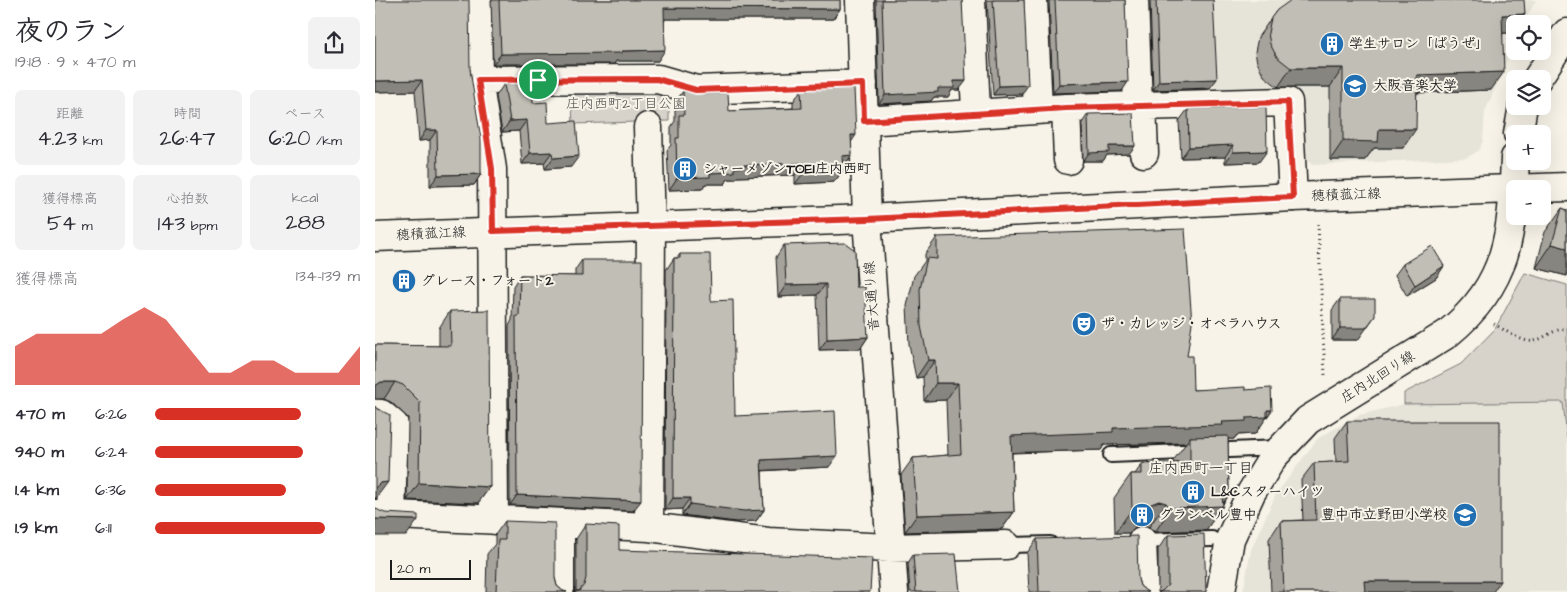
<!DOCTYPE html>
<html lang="ja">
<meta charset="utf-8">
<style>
:root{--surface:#fff;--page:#f2f2f3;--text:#2b2b33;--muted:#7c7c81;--accent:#d93025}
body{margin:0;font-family:"Architects Daughter","Klee One",sans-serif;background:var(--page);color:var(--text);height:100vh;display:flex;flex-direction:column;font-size:19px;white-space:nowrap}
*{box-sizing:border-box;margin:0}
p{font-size:16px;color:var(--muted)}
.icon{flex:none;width:28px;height:28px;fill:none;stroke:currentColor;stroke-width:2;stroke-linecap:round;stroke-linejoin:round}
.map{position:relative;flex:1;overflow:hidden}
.details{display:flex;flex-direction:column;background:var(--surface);width:375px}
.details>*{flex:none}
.tools{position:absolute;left:1131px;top:15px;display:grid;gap:10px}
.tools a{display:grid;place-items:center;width:45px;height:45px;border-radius:8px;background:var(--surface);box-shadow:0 5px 20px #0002;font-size:25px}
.scale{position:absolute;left:15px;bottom:12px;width:81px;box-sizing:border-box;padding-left:5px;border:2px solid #1c1c1c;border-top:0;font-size:14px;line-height:18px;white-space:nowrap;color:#1c1c1c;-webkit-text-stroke:4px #f7f3e8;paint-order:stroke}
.pin{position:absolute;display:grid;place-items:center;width:42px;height:42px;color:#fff;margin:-21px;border:2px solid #fff;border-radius:50%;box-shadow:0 1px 5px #0007}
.round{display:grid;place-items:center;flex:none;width:52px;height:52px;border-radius:8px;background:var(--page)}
.head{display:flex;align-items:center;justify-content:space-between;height:85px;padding:0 15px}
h1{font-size:28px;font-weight:600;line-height:38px}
.figures{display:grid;grid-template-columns:repeat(3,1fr);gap:8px;height:85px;padding:5px 15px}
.figures div{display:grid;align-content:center;border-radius:8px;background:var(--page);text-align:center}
.figures b{font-size:21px;font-weight:600}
.figures small{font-size:14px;font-weight:400}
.figures p{font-size:14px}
.chart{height:140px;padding:10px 15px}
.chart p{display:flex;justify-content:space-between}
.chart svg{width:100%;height:90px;margin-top:5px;fill:var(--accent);opacity:.7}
ul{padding:0 15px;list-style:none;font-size:16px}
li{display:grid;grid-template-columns:80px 60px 1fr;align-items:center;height:38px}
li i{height:12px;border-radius:6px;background:var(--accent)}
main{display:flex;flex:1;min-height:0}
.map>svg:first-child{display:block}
</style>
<main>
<section class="details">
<div class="head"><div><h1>夜のラン</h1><p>19:18 · 9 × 470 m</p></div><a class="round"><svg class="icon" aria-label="share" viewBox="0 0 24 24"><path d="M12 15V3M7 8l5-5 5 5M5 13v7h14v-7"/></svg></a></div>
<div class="figures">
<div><p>距離</p><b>4.23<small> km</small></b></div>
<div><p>時間</p><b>26:47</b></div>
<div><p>ペース</p><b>6:20<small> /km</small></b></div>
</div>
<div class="figures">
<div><p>獲得標高</p><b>54<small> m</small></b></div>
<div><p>心拍数</p><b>143<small> bpm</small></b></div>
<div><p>kcal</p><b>288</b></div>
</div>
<div class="chart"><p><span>獲得標高</span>134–139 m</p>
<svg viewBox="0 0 160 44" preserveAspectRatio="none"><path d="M0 44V25L10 19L20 19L30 19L40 19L50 12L60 6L70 12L80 25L90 38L100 38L110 32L120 32L130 38L140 38L150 38L160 25V44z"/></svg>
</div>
<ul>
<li><b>470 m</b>6:26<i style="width:71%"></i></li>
<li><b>940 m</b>6:24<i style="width:72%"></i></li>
<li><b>1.4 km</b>6:36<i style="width:64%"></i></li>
<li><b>1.9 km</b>6:11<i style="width:83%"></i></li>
</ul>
</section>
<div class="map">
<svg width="1192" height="592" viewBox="0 0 1192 592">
<rect width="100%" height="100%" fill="#f7f3e8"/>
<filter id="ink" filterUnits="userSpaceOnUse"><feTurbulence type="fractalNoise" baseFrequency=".02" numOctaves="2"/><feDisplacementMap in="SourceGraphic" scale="10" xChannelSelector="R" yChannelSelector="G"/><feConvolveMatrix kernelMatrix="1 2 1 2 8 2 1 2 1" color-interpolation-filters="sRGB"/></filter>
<g filter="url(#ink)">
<path fill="#e6e3d9" d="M837,0h324l-13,24h-8v17l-30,71 -2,28 -3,9 -7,5 -7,4 -154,7 -10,-12 -2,-59 -85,1z
M1189,402l3,36v154h-324l8,-42 24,-54 43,-58 41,-23 45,-11z"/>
<path fill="#d7d3cb" stroke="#7a7874" d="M254,85l40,11v25l-96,3 -2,-37z
M1150,273l42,12v153l-4,-36 -159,2v-11l57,-29 34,-35z"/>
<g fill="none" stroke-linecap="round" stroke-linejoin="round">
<g stroke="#1c1c1c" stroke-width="18">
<path id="lane" d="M736,455l169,-7
M762,541l75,-2
M631,545l44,-1"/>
</g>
<g stroke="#1c1c1c" stroke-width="31">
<path id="street" d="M102,0l1,80 14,89 2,351
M485,0l7,219 27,373
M596,0l5,112
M658,0l5,109
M759,0l4,105
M103,80l180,-1 38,11 167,-6
M767,105l2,48
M691,108l2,52
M489,121l202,-13 222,-6 5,95
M273,127l3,99 -2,301
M0,413l6,1 13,11 -3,89
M0,514l274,13 119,15 121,6 117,-3
M767,541l2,51
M185,592v-69"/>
</g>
<g stroke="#1c1c1c" stroke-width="31">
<path id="secondary" d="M1162,79l30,-46
M1143,134l5,-28
M0,237l492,-18 426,-22 274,-10
M846,592l9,-53 21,-46 22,-36 35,-37 139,-86c63,-51 65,-101 68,-176"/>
</g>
<path stroke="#1c1c1c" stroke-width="3" stroke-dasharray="1 4" stroke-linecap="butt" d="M943,224l7,152
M1119,324c11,6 28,19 40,17 12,-3 20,-13 33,-12"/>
<use href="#lane" stroke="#f7f3e8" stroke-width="14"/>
<use href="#street" stroke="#f7f3e8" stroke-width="28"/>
<use href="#secondary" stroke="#f7f3e8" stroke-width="28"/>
</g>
<path fill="#a5a39c" stroke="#1c1c1c" d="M0,0l95,69 11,105 -7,11 -44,1v-46l-11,1 -4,-50 -40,1z
M116,0h349v9l-7,10h-168l-7,42h-42l-2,3h-121z
M501,0h86l-3,90h-7l-4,7h-14l-3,4 -52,3z
M612,0h37l-2,94 -29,1z
M674,0h76l-3,91 -69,2z
M775,0h63l-3,88 -57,2z
M902,10l248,4 -7,10h-3l-3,9h-9l-12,57 -74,3 -14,55h-29l-9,12h-35v-73h-52l-14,-11 -7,-14 -2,-10 3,-15z
M129,84l29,19 15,20 23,44 -26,2 -1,-6 -22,1 -3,-33 -17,1 -6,-36z
M426,90l50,52 1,13 -9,12v4l-9,11 -39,2v-9l-58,2 -2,2h-7l-3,5h-20l-3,5 -33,1 -2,-40 4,-5v-18l4,-6v-18l8,-12 46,20 64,-3v-6z
M813,109l71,53 -34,1v-6l-44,1 -2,-37z
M713,114l41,40 -22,1 -4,6h-20l-1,-38z
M1187,208l5,2v66l-31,-8 9,-36z
M562,237l250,119 6,34h52l27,20 -17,24 -18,1 -3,4h-6l1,56 -23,35 -51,2 -6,-5 -7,-2 -8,3 -5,5h-14l-1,-35 17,-24h4l7,-10 31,-1v-2l13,-18 -82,2 -3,5 -89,3 2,59 -12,17 -97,3 -4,-57 12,-17 35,-3 -2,-55 -22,1 -1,-24 -7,1 -7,-34 -2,-38 7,-30 11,-15v-7z
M409,245l72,42 12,50 -8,12 -41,1 -2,-55 -39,2 -2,-40z
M305,254l31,47 24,115 94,51 -67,4 2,39 -8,11 -20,1 -54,-7v-6l-17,1 1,-240 8,-12h3z
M207,260l51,251 -123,-6 -1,-179 3,-6 1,-34 7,-11 55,1v-6z
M1028,264l41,2 -8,12 -29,18 -12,-21z
M965,299l18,41h-26v-30z
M75,311l40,176 -12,16 -71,-3 1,-82 -17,-16 -7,-3h-9v-54l64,1v-18z
M972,421l146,171h-222l-2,-53 12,-18 22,-1 -2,-40 13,-17 22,-1 -1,-24z
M130,521l50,57 2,8 6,5 4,1h-81l1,-38 8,-10v-9z
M211,524l33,26 251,42 -294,-1v-52z
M793,535l38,57h-48v-43z
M662,539l101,40 2,7 6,5 2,1h-119l-2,-39z
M538,555l47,37h-50l-2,-29z"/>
<path fill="#86857f" stroke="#1c1c1c" d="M289,8l176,1 -7,10h-176z
M1150,14l-7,10h-3v4l-3,5h-23l13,-18z
M290,50l-7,11h-42l-2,3h-121l8,-10z
M916,68h52l-13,19h-52z
M1129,72l-13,18 -87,3 13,-18z
M842,79l-7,9 -57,2 6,-9z
M47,80l-7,11 -40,1v-11z
M579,81h12l-7,9h-7l-4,7h-14l-3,4 -52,3 6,-9z
M753,82l-6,9 -69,2 6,-9z
M653,85l-6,9 -29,1 6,-9z
M152,120l-8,11 -17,1 8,-11z
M1004,129h37l-13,19h-29l-9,12h-35l13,-19z
M51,130h11l-7,10 -11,1z
M476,135h5l-8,12z
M858,145l-8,12 -44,1 8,-11z
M734,146h26l-6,8 -22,1 -4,6h-20l6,-8z
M892,151l-8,11 -34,1 8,-11z
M177,152l-8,11 -22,1 8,-11z
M477,155l-9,12 -9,1 8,-12z
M204,156l-8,11 -26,2 8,-11z
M429,163l-9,12 -58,2 -2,2h-7l-3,5h-20l-3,5 -33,1 8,-12 33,-5 24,-5 9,-3z
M468,171l-9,11 -39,2 9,-12z
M106,174l-7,11 -44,1 8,-11z
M1177,244l15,4v28l-31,-8z
M1069,266l-8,12 -29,18 8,-11z
M451,284l-9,11 -39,2 8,-12z
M1000,316l-17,24h-26l8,-12z
M493,337l-8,12 -41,1 8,-11z
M553,360h7l-12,17 -7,1z
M6,382h14l-11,17h-9v-13z
M561,383h22l-12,17 -22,1z
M892,410h5l-17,24 -18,1 -3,4 -22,1 -22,-3 -4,6 -82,2 -3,5 -102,3 12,-17 102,-8 109,-6 24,-4z
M462,456l-8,11 -76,4 8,-11z
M13,482l-12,16 -1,1v-11l5,-5z
M44,483l71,4 -12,16 -71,-3z
M142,495l124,6 -8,10 -123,-6z
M847,495h7l-8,11h2l-17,24 -51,2 16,-24z
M298,498h17l-8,11 -17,1z
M784,501l7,2 -17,24 -7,-2 -8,3 -5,5h-14l17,-24z
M315,504l74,6 -8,11 -20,1 -54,-7z
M639,512l-12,17 -97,3 12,-17z
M0,519l43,1 -12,16h-31z
M989,581h136l-7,11h-136z"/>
<path fill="#c0beb5" stroke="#1c1c1c" d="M0,0h94l1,69 11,70v35l-43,1 -1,-45h-11l-4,-50 -47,1z
M124,0h341v9l-176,-1 1,42 -43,1v2l-121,1z
M507,0h80l4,81h-12v7h-16v4l-53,3z
M618,0h31l4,85 -29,1z
M680,0h70l3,82 -69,2z
M781,0h57l4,79 -58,2z
M916,0h233l1,14 -23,1 2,57 -87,3 -1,54h-37l-1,13 -35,-1v-73h-52l-14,-11 -7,-13 -2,-11 3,-15 6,-8z
M129,84h28l1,19 14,-1 1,21 28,-2 3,35 -26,2 -1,-6 -22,1 -3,-33 -17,1z
M479,88l2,47h-5l1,20 -10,1 1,15 -39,1v-9l-61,2v2l-9,1v4l-24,1v4l-33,1 -1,-40h3v-23h5l-1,-24 22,3 23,-1 1,18 73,-3 -1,-18z
M891,107l1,44 -34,1v-7l-44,2 -1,-38z
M758,113l2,33h-26v6l-20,1 -1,-39z
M1187,208l5,2v38l-15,-4z
M810,229l7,94 -5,33h5l1,34 52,-3v3l26,-2 1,22h-5v7l-21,1v3l-24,1 1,3 -110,3v4l-102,4 3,76 -97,3 -4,-57 48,-4 -3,-71h-22l-1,-23h-7l-7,-34 -1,-37 7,-31 10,1v-22z
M470,243l10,7 1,37h9l3,50 -41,2 -1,-55 -40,1 -2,-40z
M1057,246l12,20 -29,19 -12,-21z
M305,254h30l1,47 22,-1 2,116 100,-5 2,45 -76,4 3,50 -20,1 -54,-7v-6h-17l1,-240h6z
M207,260h60l-1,241 -124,-6 -1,-179h3l1,-41 62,1z
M965,299h35v17l-9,12h-26z
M114,310l1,177 -71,-4 1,-81 -17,-17 -8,-3h-14l-6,4v-41l76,1 -1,-35z
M0,406l1,2 14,7 -2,67 -8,1 -5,5z
M972,421h153v160h-136l1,11h-81l-3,-71 35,-1 -2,-57 35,-2z
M853,436l1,59h-7l1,11 -52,2 -5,-5 -7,-2 -8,3 -5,5h-14l-1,-35h11v-10l48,-2v-25z
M0,507l3,3 7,3 33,2v5l-43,-1z
M130,521l50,2v55l2,8 6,5 4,1h-71l2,-52h7z
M211,524l33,2v24l253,8 -2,34h-297l6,-1 5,-6 2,-7z
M829,534l2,58h-47l3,-1 6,-6v-50z
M762,536l1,43 2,7 6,5 2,1h-109l-2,-53z
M581,554l4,38h-44l-3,-37z"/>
</g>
<g fill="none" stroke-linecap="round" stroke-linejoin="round" filter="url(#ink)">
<g stroke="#fff" stroke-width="10">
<path id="route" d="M282,79l39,11 167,-6 1,37 202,-13 222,-6 5,95 -426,22 -374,12 -1,-62 -14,-89z"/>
</g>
<use href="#route" stroke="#d93025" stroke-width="6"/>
</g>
<defs>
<g id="building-disc" transform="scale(1.25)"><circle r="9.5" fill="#1f6fb2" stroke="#f7f3e8"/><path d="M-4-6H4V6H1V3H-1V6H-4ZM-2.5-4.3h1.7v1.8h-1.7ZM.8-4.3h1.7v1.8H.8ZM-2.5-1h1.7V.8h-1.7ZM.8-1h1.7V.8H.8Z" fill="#fff"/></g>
<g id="university-disc" transform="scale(1.25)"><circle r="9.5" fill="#1f6fb2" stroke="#f7f3e8"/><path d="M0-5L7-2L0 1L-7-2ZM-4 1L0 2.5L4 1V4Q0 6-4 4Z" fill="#fff"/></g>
<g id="theatre-disc" transform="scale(1.25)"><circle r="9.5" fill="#1f6fb2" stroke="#f7f3e8"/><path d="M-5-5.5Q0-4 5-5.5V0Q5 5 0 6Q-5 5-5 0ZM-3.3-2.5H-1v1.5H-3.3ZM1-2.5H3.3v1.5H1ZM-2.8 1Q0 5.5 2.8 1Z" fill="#fff"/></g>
<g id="school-disc" transform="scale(1.25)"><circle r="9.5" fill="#1f6fb2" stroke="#f7f3e8"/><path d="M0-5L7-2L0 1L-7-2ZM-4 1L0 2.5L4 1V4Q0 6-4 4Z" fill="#fff"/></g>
</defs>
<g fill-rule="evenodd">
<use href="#building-disc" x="957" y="44"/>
<use href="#university-disc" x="980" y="86"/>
<use href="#building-disc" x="310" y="169"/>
<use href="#building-disc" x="29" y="281"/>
<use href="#theatre-disc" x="709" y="324"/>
<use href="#building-disc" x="818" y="492"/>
<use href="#building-disc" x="767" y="515"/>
<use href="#school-disc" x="1090" y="515"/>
</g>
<g text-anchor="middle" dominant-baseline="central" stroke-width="4" stroke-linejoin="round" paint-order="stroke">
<g font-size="14" font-weight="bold" fill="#1c1c1c" stroke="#f7f3e8" text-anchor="start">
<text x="974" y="44">学生サロン「ぱうぜ」</text>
<text x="998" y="86">大阪音楽大学</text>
<text x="328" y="169">シャーメゾンTOEI庄内西町</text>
<text x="46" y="281">グレース・フォート2</text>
<text x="726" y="324">ザ・カレッジ・オペラハウス</text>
<text x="836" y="492">L&amp;Cスターハイツ</text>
<text x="784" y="515">グランベル豊中</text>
<text x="1072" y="515" text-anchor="end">豊中市立野田小学校</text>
</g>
<g font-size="14" fill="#545351" stroke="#f7f3e8">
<text x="251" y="104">庄内西町2丁目公園</text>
</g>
<g font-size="14" fill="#1c1c1c" stroke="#f7f3e8">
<text transform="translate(971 195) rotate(-2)">穂積菰江線</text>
<text transform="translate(56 234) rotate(-3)">穂積菰江線</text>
<text transform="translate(497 296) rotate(-94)">音大通り線</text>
<text transform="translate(1003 377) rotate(-32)">庄内北回り線</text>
</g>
<g font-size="15" fill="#1c1c1c" stroke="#f7f3e8">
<text x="826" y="468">庄内西町一丁目</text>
</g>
</g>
</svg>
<div class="tools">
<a><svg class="icon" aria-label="locate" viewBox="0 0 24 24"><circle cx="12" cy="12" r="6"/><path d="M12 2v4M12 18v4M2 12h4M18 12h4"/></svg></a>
<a><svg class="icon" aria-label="layers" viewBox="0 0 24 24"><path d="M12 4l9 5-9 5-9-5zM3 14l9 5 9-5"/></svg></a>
<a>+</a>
<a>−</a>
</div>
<div class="scale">20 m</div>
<div class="pin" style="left:163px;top:80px;background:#1e9e55"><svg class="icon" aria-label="arrive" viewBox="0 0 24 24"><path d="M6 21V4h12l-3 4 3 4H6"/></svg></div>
</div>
</main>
